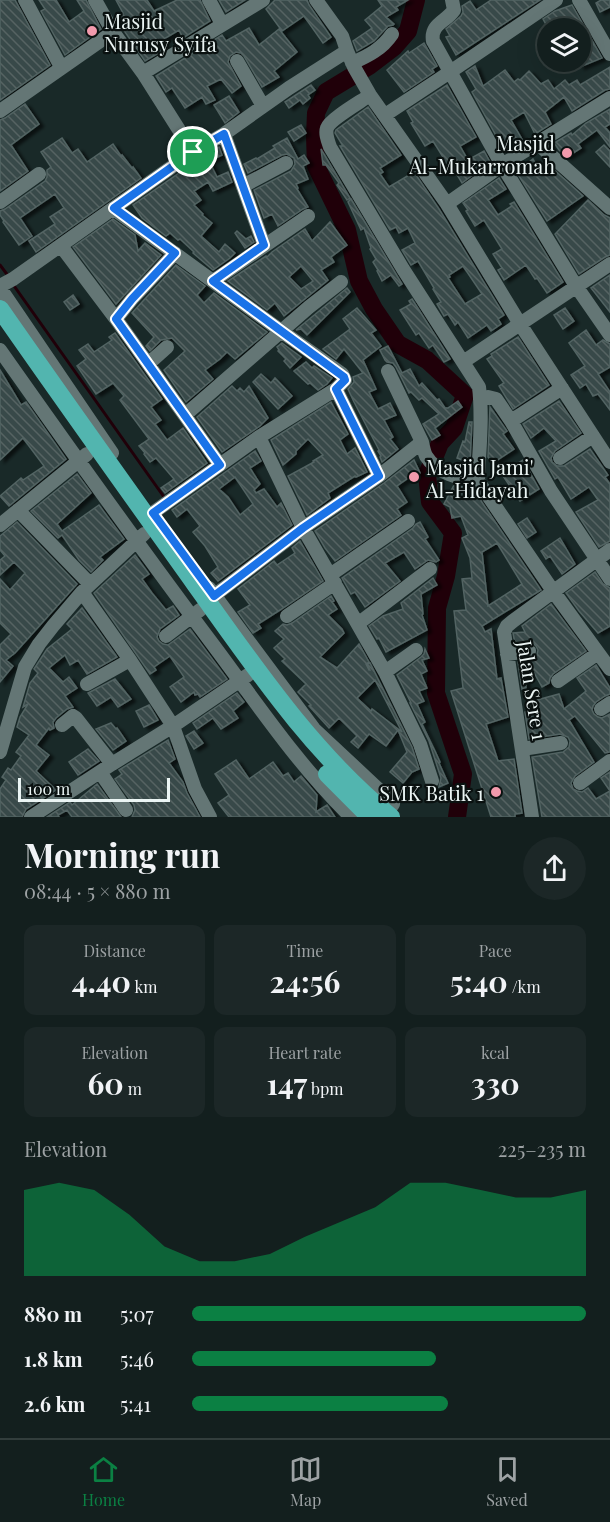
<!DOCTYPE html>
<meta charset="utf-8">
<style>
:root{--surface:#131f1e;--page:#1c2727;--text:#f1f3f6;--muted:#9da2a4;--line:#323d3c;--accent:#0b8043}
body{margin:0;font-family:"Playfair Display",serif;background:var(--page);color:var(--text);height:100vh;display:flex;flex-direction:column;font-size:22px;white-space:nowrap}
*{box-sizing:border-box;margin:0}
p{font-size:20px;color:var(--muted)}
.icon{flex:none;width:33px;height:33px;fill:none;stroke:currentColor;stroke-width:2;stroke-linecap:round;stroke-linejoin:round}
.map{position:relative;height:817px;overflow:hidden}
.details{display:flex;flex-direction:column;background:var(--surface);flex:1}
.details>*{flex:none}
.buttons{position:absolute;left:537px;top:18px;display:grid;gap:12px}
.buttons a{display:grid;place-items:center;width:54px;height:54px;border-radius:50%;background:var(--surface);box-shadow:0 6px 24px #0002,0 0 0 2px var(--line);font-size:30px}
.scale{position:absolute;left:18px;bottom:15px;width:152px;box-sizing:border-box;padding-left:6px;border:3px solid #ebf5f4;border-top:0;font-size:16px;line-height:21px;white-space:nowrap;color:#ebf5f4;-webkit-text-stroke:4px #0a1110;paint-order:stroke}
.pin{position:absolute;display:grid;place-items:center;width:51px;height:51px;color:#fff;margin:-26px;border:3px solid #fff;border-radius:50%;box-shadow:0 2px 6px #0007}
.round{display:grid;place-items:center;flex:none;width:63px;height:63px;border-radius:32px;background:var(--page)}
.overview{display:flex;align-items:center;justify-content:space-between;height:102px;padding:0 24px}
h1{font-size:33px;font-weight:700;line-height:45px}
.metrics{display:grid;grid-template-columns:repeat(3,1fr);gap:9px;height:102px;padding:6px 24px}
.metrics div{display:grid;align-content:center;border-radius:12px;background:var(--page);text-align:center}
.metrics b{font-size:30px;font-weight:700}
.metrics small{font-size:16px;font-weight:400}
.metrics p{font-size:16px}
.chart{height:168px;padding:12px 24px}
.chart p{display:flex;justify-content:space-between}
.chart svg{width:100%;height:108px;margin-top:6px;fill:var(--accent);opacity:.7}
ul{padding:0 24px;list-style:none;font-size:20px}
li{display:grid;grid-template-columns:96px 72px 1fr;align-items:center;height:45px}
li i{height:15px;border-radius:8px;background:var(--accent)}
.tabs{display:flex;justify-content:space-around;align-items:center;height:84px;border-top:2px solid var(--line);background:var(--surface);font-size:16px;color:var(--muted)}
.tabs a{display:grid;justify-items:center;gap:3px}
.tabs .on{color:var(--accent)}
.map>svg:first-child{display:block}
</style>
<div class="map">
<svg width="610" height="817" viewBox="0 0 610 817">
<defs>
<pattern id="building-back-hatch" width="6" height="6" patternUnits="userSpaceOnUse" patternTransform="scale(1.5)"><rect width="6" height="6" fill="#384948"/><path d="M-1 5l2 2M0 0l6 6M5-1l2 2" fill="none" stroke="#556463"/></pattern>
<filter id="shadow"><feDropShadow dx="4.5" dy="2.5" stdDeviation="1.5" flood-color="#0009"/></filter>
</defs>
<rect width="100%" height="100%" fill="#192928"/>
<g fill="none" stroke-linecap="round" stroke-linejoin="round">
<path stroke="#200009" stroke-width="3" d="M0,265l9,12
M12,283l152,214"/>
<path stroke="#200009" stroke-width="18" d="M416,0l-8,31 -14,16 -25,19 -43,26 -10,21 -1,23 1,30 31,64 12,51 15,28 24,35 29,16 38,35 -11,33 -14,15 -13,32 3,27 23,31 -7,43 -9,32 -1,85 27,81 -6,43"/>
</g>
<path fill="url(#building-back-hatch)" stroke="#526463" stroke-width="1.5" fill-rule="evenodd" filter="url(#shadow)" d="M0,0h15l35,65 -50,35z
M39,0h17l13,22 15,-11 -7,-11h9l15,29 -36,26 -24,-44 4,-2z
M116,0h31l7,11 23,-11h23l10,21 -27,17 -4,-8 -17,10 5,8 -22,13 -29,-42 7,-6z
M219,0h26l-19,12z
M275,0h32l2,5 22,32 -8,6 -19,-27 -22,15 -16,-22z
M378,0h30l-12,7 2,3 -12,7 8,7 -1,1 -5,1 -14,15 -17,10 -4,-10 19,-13 -7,-8 17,-14z
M491,0h49l-84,55 -10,-18 4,-1 -4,-7 15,-13 2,-4 -1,-6 8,-5 6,9z
M601,0h9v7l-10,5 -4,-9z
M572,5l30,53 -22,9v-39h-32l-5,-9 12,-8z
M249,28l10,17 20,-16 18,23 -23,19 5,6 -17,10 -18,-31 -3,-3 -5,-1 -6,4 -2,6 13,24 -9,7 -11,-14 -14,7 8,14 -9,4 -4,-7 -17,11 -13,-20 -6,4 -10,-16 66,-41 4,6z
M424,43l13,23 -5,3 2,3 -30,20 -17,-22 21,-19 1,2z
M475,66l8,20 22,-16 9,12 4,-3 2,1 9,-9 12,13 7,-4 6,9 11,-9 4,5 8,-5 3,5 30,-18v22l-5,1 -33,21 -8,-14 -19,15 6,12 -16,10 -11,-22 -13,8 12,21 -18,11 -33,-60 4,-3 -10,-17z
M311,85l4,5 -7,5 2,3 -7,6 -3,-4 -11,8 -4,-6z
M447,85l29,52 -16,9 8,14 16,-9 6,11 -28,21 -9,-15 -7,4 -7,-12 4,-3 -10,-16 -8,5 -14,-23 2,-1 -6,-11z
M229,96l10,16 -14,11 -11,-18z
M25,104l14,20 -28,21 17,26 -28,20v-71l5,-2z
M368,107l33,48 -21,13 3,4 -3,2 9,13 25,-15 25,37 65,106 -6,4 3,5 -10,7 -4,-6 -19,13 -10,-16 -3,3 -7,-11 -4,2 -7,-12 4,-2 -8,-13 1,-1 -16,-27 -7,4 -9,-15 13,-7 -7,-15 -9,5 -3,-6 -6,3 -50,-84h3l-8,-13 1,-3zM463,266l19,28 -17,10 -17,-26 2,-1 -1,-2z
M610,109v15l-5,3 5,6v14l-13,-17 -19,14 3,4 -14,9 -8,-7 -5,-7 17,-10 1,2 14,-12z
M301,125l5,8 -12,8 -6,-9z
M62,138l10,15 6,-4 9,13 26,-18 8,12 1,-1 10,13 1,-1 8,11 -105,74 -7,-11 26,-17 -5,-7 14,-9 -9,-14 -35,24 12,18 -13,9 -16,-23 1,-1 -4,-6v-4l5,-2 40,-28 2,-4v-7l4,-3 -10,-15z
M287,138l11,21 6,-4 5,8 -6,3 5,13 -12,5 2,4 -1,1 11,18 -5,2 -25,17 -6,-12 -8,4 -10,-28 37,-19 4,-7 -1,-6 -7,-4 -5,1 -34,18 -4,-9 12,-6 1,1 18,-11 -2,-2z
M604,145l6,6v16l-14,-15z
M219,147l3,8 -13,6 8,16 11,-5 4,10 -19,9 -5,-9 -14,9 7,9 -7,5 9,9 -1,1 10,8 -11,13 18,16 6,-8 10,9 -5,5 -17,12 -20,-17 1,-1 -14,-13 -2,1 -8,-7 -4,3 -24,-18 -9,-13 65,-45z
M321,149l29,49 -3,2 -10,-15 2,-2 -13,-18h-3z
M533,159l8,14 11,-5 31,28 -36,25 -33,-53 7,-4 2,3z
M499,178l7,11 -18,11 10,15 14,-9 -2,-2 4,-2 49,80 -16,11 -10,-15 -2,1 -9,-14 -22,15 -6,-10 4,-2 -9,-14 9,-5 -18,-29 -9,6 -9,-15 2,-1 -5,-7z
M351,199l51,85 -3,2 -8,-11 -9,6 -5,-10 1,-1 -5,-8 3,-3 -6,-10 1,-1 -7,-20 -3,2 -13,-28z
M588,200l16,15 6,3v37l-5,2 -26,17 -24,-40z
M113,219l22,16 3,16 7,-8 16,12 -45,49 -43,-57z
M330,222l17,23 -16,12 3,5 -13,8 7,10 -44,36 -9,-13 -8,7 -39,-29 38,-25 1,1 5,-5 33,-23 7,12zM301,266l12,15 -12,8 -12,-12z
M237,231l9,8 5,-3 3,6 -9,6 -10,-15z
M176,265l29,21 -8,9 7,8 10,-10 53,39 -32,27 -8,-7 -7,7 -15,11 8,9 -27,23 -22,-32 21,-19 -13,-13 -11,2 -11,11 -4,-5 8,-9 -22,-24z
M610,275v37l-19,-24z
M347,288l3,4 -43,43 -6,-6 -5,1z
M73,295l6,9 -9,6 -6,-8z
M412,299l38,60 -6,3 -11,-17 -4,3 -10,-15 -3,2 -16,-25 11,-6 -2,-3z
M357,308l19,22 -5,3 10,13 -18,14 13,29 -7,3 9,17 12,-6 6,12 -12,5 9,17 -3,2 8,10 -16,13 -2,-5 1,-1 -3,-5 1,-1 -25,-48 -6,-13 6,-7 -1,-5 10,-4 -19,-24 -8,10 -13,-10 27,-20 -7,-10z
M565,308l9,13 -11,8 -9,-14z
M586,330l10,15 7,-5 7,4v23l-12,7 12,18v18l-12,-16 -5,2 -7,-12 -6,4 -9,-13 14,-9 -16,-23z
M115,333l47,66 -11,8 10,13 -6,4 12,16 16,-12 24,35 -42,30 -4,-5 13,-9 -18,-21 -6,4 -6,-8 1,-1 -6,-7 10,-7 -29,-39 4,-4 -11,-13 -17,11 -19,-28 9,-7 -7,-9 9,-6 6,8 18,-12 -3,-3z
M518,337l31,48 -36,24 -14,-23 5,-3 -17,-24 5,-3 -1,-2z
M282,343l19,14 -11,11 -6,-7 2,-2 -8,-8 1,-1 -2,-3z
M388,346l14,27 8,-4 9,17 3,-3 15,17 2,-1 6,9h3l10,-7 4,6 -27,21 5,7 -8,5 -9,-16 16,-10 -17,-16 -3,2 -8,-8 -2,1 -13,-26 -3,-4 -6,-1 -2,-2 -5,-10z
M306,362l6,6 2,-2 18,12 -5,6 -9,6 -8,-7 -2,1 -14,-13z
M0,370l21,35 5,-3 40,57 -57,47 -9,-10 21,-18 2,2 21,-14 -21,-28 -23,22z
M261,374l10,9 4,-5 17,18 -14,13 -25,-27z
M232,386l5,5 3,-3 4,4 5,-6 19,32 -8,8 -38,26 -25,-35z
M559,401l22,32 -26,18 -4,7 1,4 5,4h7l26,-17 18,26 -3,2 5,7v57l-11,6 -23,-35 22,-12 -9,-13 -18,12 -13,-22 -3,2 -16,-28 17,-10 -12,-13 -13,10 -8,-14z
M331,402l17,32 -8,6 7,14 8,-6 12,24 -11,5 -1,-1 -27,17 2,5 -23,17 -19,-39 26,-14 -1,-1 10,-6 -15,-16 -12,12v3l-13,11 -12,-25z
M490,407l17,24 -4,3 11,15 -21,14 -5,-6z
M469,422h3l-2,41 -13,-5 6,-17 2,1z
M255,451l6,10 -11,7 10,16 -6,6 2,3 8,-4 13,18 4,-4 11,22 -74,56 -7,-8 7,-6 -13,-21 -12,-14 7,-6 -13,-17 -10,8 -5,-7zM235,477l18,27 -13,11 -12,-18 -9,-8z
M414,460l6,13 -13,6 -10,7 10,16 -10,7 4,6 -66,46 -10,-13 -10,-17 69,-48z
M523,460l16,29 -19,12 -19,-28z
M77,474l14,19 -34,31 5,7 37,-26 25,34 -24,18 3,3 -12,12 -12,-12 -17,-25 -4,3 -27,-27z
M454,485l19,4 68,101 -59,36 3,6 6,-3 6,50 4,-1 7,39 -22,7 12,37 16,-2 8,54 -7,1v3h-24l-40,-126 12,-3 -9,-77 12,-1 -4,-31 10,-1 -2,-20 -8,-20 6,-3 -7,-19 -9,2 -2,-11 -6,-3zM497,543l25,41 -34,22 -6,-54z
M527,518l9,14 -9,6 -9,-14z
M17,522l60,62 -62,69 -9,7 7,6 -13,16v-37l11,-11 -11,-11v-44l10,11 15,-17 -11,-11 -14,13v-15l5,-4 -5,-6v-14z
M420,522l8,15 -3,2 14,21 -3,2 -8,-2 -13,9 -11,-17 -19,11 15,18 -35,26 -10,-15 -4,2 -9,-16 71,-50 3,-4z
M560,538l15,26 -13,10 -12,-18 -4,3 -5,-8z
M300,541l23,40 -43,29 -22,14 3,4 -8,5 -15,-21 12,-7 -12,-16 36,-28 3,4 18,-12 -3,-5z
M135,555l14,19 -7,5 10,14 14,17 7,-4 6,9 -19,14 -3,8 2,4 4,3 5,1 22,-16 37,50 -27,18 -2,-3 -3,1 -1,-3 -13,10 -11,-15 14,-10 -14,-21 -16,11 2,3 -6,4 -56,-81z
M595,572l8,12 7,4v38l-12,7 -19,-22 -13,-18z
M433,578l4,7 -16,9 2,20 -1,1 5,15 -41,22 -7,-14 -2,1 -8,-13 14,-10 20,-7 -2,-6z
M331,596l3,5 -2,1 5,7 -9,6 14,14 2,4 -24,24 17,11 22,-24 10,18 -3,2 3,6h1l-3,-6 3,-1 42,84 7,22 -7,3 -9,11 -13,-11 17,-20 -9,-22 -12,16 -17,-12 -11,14 -7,-6 6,-6 -18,-18 -10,10 -20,-22 2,-1 -13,-13 8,-8 -24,-23 3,-2 -11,-11 10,-9 -9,-8 8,-7 4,1 5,-2zM375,680l27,52 -30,-23 -1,2 -14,-13z
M551,604l35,47 -33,23 -3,4 -1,5 -7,4 -15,-27 7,-2 3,-3 1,-5 -2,-4 -3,-3 -5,-1 -13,2 -2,-11 12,-1 -3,-6z
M82,608l35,49 -30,17 -9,-14 -8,5 -5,-10 -16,13 14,14 6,-5 8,11 -12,8 8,11 -6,2 -11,9 -3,4 1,6 -4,2 -1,-2 -13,17 13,10 -13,16 20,19 -30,19 -4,8h-22v-28l6,-9 -4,-3 6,-9 3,2 10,-14 -5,-4 13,-17 -12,-8 3,-10 8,-13 -5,3 7,-24 8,-10 -4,-4 13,-20 25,-20 -5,-5z
M425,649l4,9 -7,2 5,11 -6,3 6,14 -8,3 5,10 -7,3 8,18 -3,2 13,27 5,11 -1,1 9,20 -9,4 2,-9 -12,-37 -19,-38h1l-14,-28 24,-18 3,-3z
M523,661l3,27 -4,1 -4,-27z
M596,665l14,23v6l-5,2 -9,6 -3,4 -1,4 2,4 4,3 4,1 8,-4v38l-5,1 -30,-37 -6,4 25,42 -19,14 -4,7 2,6 4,2 5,1 6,-4 8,11 14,-8 -9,-13 9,-6v45h-68l-10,-60 31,-5 6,-5 1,-6 -2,-4 -8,-3 -31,5 -4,-27 10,-3 -2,-8 26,-7 5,15 22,-18 -9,-13z
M115,679l16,20 -13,8 -7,-10 -14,9 -9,-13z
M237,693l7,9 -11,9 5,7 -17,11 -8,-11 -16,11 -4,-6z
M149,705l9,15 -14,7 -8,-16z
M111,723l5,6 1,-1 9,13 -13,9 -17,-21z
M194,731l9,12 -9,6 -8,-13z
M168,740l7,19 -6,4 14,19 4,11 13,24h-68l3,-7 -1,-5 -19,-26 7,-5 -3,-4z
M88,749l11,12 -21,14 -9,-13z
M236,760l13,19 24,-17 10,14 5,-3 6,9 7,-6 16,19 -1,17 11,-7 8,12h-106l-11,-14 11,-8 -14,-21z
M97,784l24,33h-49l-5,-7 -9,5 1,2h-12l23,-15 2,3z"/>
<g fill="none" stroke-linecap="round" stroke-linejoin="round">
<path stroke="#647675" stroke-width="14" d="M25,0l36,67
M95,0l18,32
M209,0l13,24
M316,0l26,36 5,15
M452,0l2,10c-8,12 -24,14 -21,31l69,124 74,121 34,49
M579,0l31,54
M237,61l26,45
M352,63c16,-7 30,-14 40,-29
M143,73l120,-73
M370,95c-8,6 -40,24 -43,33 -2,6 1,13 3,19l73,122 76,118c4,31 0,63 -1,94
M0,111l113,-79 30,41 50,79
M385,115l65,-43 106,-72
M224,134l40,111
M537,143l73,65
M243,186l43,-23
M0,202l39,-28
M447,204l55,-39 108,-67
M114,209l167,122 61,43 3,6 -9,9 -77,48 -112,80
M61,246l55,73 104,146
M213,281l95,-65
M0,286l13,-7 180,-127 31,-18 65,-46 58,-37 7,16 16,28 77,109 73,120 90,138
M0,288l112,165
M116,319l16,-20 43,-46
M0,350c69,98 139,196 211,292 45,60 86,122 140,175
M463,362l147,-98
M148,364l19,-17
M388,371l34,71
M336,389l43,87
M480,399l8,-2 8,2 15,22 40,70 59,88
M185,415l124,-108 32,-25
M511,421l51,-33
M259,437l44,91 82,144 35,72 12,37
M560,458l33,-22
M18,510l72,74
M0,525l87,-71
M330,575l78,-54
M209,588l105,141 78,73 1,2 -9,13
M82,592l48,68 43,66 22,63 15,28
M207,601l96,-73 76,-52 43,-34c1,5 2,10 4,14 11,18 34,22 52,25l75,110 57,78
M287,616l48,-33
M359,623l71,-54
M166,636l34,-26
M507,654l22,-3
M385,672l31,-22
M558,681l40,-28
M87,684l43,-24
M601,709l9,-6
M62,725l11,-9 3,2 36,46
M522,749l39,-6
M0,752l25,-85 14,-23 14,-18 29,-34 62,-58
M100,772l26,38
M580,783l30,-22
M31,817l81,-53 61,-38 75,-51
M532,817l-28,-185 3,-6 6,-5 97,-71"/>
<path stroke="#52b5af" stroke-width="18" d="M0,309c64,92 130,184 195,275 59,82 117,169 196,233
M327,774l43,43"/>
</g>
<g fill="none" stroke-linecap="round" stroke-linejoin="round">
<g stroke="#fff" stroke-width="12">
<path id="route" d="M224,134l40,111 -51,36 131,96 1,3 -9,9 43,87 -76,52 -89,68 -61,-83 67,-48 -104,-146 16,-20 43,-46 -61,-45 79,-56z"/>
</g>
<use href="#route" stroke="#1a73e8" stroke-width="8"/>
</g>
<g fill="#f29aac" stroke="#0a1110" stroke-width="2">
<circle cx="92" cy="31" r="6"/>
<circle cx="567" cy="153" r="6"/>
<circle cx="414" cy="477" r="6"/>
<circle cx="496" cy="792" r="6"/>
</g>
<g text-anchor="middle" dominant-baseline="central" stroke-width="4.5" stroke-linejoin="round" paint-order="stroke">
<g font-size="20" fill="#ebf5f4" stroke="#0a1110" text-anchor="start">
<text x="104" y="20">Masjid<tspan x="104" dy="23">Nurusy Syifa</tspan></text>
<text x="555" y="142" text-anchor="end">Masjid<tspan x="555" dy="23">Al-Mukarromah</tspan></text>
<text x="426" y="466">Masjid Jami'<tspan x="426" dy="23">Al-Hidayah</tspan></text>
<text x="484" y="792" text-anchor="end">SMK Batik 1</text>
</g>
<g font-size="20" fill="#ebf5f4" stroke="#0a1110">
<text transform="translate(533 690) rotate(81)">Jalan Sere 1</text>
</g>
</g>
</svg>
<div class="buttons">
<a><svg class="icon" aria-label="layers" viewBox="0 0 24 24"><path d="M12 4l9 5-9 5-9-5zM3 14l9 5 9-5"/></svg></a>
</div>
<div class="scale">100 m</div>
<div class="pin" style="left:193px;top:152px;background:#1e9e55"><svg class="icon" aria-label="arrive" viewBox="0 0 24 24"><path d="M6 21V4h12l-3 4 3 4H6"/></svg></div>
</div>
<section class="details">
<div class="overview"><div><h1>Morning run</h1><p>08:44 · 5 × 880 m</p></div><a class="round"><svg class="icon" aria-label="share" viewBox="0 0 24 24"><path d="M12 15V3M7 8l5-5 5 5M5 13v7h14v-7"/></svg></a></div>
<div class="metrics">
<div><p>Distance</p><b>4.40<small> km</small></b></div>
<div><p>Time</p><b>24:56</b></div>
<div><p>Pace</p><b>5:40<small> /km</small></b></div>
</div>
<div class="metrics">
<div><p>Elevation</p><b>60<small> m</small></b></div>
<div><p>Heart rate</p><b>147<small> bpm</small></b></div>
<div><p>kcal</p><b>330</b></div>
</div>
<div class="chart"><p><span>Elevation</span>225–235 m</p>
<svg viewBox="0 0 160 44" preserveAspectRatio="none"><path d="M0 44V9L10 6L20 9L30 19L40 32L50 38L60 38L70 35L80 28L90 22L100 16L110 6L120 6L130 9L140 12L150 12L160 9V44z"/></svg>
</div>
<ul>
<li><b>880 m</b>5:07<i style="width:100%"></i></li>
<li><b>1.8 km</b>5:46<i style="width:62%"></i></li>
<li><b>2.6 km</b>5:41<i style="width:65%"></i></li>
</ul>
</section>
<nav class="tabs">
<a class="on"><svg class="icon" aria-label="home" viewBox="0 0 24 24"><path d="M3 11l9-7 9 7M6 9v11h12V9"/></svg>Home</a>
<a><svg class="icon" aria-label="map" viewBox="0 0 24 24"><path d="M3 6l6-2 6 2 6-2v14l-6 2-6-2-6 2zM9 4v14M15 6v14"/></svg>Map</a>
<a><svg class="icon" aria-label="saved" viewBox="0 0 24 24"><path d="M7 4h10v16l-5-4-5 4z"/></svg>Saved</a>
</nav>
